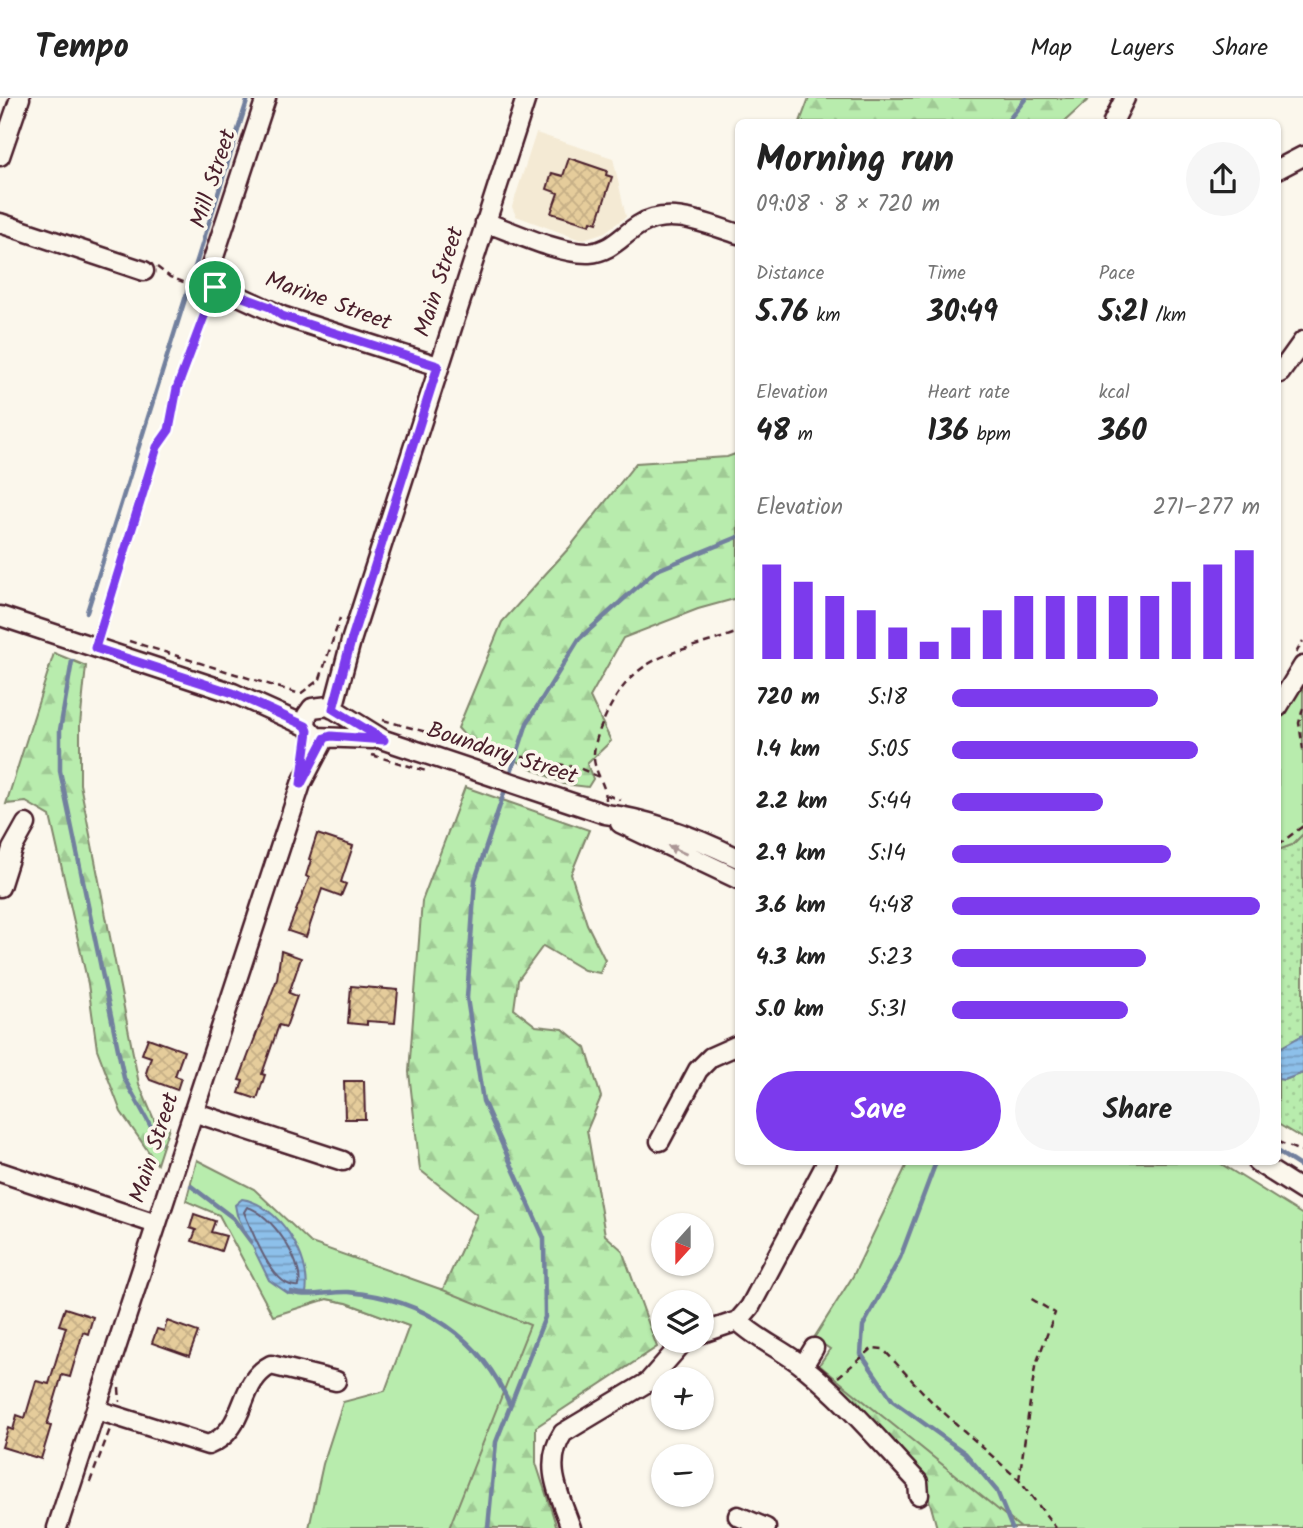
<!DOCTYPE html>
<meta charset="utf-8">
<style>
:root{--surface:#fff;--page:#f6f6f6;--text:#222;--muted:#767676;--line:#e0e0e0;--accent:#7c3aed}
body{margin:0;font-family:Kalam,sans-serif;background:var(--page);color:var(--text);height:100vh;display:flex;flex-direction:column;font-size:26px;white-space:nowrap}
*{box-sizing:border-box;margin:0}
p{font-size:23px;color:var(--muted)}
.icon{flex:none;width:38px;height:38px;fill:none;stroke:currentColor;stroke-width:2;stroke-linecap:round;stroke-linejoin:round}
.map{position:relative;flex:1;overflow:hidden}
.drawer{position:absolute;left:735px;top:21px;width:546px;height:1046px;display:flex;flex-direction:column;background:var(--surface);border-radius:10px;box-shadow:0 2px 5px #0004}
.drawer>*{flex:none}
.needle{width:46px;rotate:201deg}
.buttons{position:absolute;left:651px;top:1115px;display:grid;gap:14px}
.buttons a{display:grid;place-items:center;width:63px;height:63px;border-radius:50%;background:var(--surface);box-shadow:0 2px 5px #0004;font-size:35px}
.pin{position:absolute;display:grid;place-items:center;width:60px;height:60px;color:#fff;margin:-30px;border:4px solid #fff;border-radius:50%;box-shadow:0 2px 7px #0007}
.round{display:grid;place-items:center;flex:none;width:74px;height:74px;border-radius:37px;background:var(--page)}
.overview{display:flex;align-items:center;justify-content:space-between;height:119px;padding:0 21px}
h1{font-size:38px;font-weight:700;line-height:52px}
.figures{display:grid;grid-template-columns:repeat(3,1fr);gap:10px;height:119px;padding:7px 21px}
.figures div{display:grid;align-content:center}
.figures b{font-size:30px;font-weight:700}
.figures small{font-size:19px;font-weight:400}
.figures p{font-size:19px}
.chart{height:196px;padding:14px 21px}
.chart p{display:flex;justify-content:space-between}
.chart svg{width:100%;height:126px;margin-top:7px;stroke:var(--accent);stroke-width:6}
.action{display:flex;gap:14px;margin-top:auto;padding:14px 21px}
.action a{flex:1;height:80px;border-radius:42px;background:var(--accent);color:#fff;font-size:28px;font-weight:700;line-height:80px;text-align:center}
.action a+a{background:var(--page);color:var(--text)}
ul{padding:0 21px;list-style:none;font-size:23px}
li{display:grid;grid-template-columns:112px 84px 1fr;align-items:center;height:52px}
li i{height:18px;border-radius:9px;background:var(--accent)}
header{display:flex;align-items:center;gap:42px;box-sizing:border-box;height:98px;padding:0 35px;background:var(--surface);border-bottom:2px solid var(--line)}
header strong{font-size:33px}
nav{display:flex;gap:38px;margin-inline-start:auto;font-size:24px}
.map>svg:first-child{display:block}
</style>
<header>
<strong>Tempo</strong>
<nav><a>Map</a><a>Layers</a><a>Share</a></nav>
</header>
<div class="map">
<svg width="1303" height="1430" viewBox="0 0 1303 1430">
<defs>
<pattern id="grass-dots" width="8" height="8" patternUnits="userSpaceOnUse" patternTransform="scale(1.75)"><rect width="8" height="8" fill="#b8ecad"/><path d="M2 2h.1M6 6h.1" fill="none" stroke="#a0ca95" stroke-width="1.8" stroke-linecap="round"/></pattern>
<pattern id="forest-firs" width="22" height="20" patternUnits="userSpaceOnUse" patternTransform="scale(1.75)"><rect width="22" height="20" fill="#b8ecad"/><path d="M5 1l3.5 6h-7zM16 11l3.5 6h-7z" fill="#a0ca95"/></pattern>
<pattern id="water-rules" width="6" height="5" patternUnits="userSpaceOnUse" patternTransform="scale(1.75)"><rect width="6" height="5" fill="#8dc0ea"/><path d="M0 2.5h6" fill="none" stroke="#759bbe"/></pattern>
<pattern id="building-cross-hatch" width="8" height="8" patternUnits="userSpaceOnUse" patternTransform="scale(1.75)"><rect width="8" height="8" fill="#e5cc9b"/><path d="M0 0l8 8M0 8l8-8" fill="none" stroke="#c6af86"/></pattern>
</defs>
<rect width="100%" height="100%" fill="#fbf7ec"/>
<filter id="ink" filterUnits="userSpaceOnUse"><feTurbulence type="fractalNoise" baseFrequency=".0143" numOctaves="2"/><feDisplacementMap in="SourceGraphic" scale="14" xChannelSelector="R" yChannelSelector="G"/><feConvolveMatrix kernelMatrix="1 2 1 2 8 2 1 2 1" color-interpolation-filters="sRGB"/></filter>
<g filter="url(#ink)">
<path fill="#f4ead4" d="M536,35l77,25 13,59 -21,15 -24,8 -65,-24 -4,-9z"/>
<path fill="url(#grass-dots)" stroke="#81866c" stroke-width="2" d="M1303,736v201l-25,14v-199l14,-5z
M1303,975v66l-25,-15v-45l7,1z"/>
<path fill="url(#forest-firs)" stroke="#81866c" stroke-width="2" d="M809,0h281l-26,24h-264z
M738,355v145l-40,11 -75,29 -33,59 21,44 -24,23 6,15 -5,8 -24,-3 -100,-49 -6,-7 44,-106 67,-74 67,-85 91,-6z
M54,555l32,13 -6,59v59l59,300 16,38 14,5 -12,37 -36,-52 -24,-63 -9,-65 -38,-168 -24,-14 -20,2z
M465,689l124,43 -18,44 16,50 18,36 -5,13 -16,-3 -41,-24 -25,34 -4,29 22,17 27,3 23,19 15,49 -14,33 18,105 17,15 35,97 -121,80v36l21,65h-141l-7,-202 -62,-23 -20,-4 86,-11 30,1 34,-74 -57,-45 -11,-98 13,-171z
M886,1242l202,188h-151l-15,-54 -84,-85z"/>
<path fill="#b8ecad" stroke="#81866c" stroke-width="2" d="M1303,582v154l-11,11 -14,5v-128z
M197,1062l57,29 57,54 132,47 87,35 -81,203h-140l14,-64 20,-62 42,-11 24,-65 -62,-23 -20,-4 -54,17 -54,-101 -33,-14z
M908,1064h310l85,53v313h-282l-202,-163 11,-16 -16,-11 39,-62z"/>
<path fill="url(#water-rules)" stroke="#72809e" stroke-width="2" d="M1303,937v38l-19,7 -6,-1v-30z
M242,1101c36,5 70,58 64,94l-17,1 -20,-14 -32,-65 -2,-10z"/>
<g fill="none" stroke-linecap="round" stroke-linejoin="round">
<path stroke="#655f77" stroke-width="2" d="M247,1109c24,6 57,55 52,79 -26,4 -46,-53 -55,-74z"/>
<path stroke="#72809e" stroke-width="4.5" d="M1007,24l19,-24
M87,514l161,-514
M72,563l-12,69v41l64,307 36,65
M509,680l18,-55 52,-84 76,-68 83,-34
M1278,1054l25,16
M936,1064l-36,96 -37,68 -2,28 32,47 72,52 32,38 15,37
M191,1088l42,32 18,24
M291,1194c18,6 39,-1 58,0 74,7 132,45 161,113
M488,1430l8,-86 49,-125 -1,-79 -61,-137 -16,-103 8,-118 31,-93"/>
</g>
<path fill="url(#building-cross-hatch)" stroke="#4a1f2b" stroke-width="2" d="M569,60l38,13 -1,4 6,2 -15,46 -6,-2 -1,4 -39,-12 7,-20 -11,-4 5,-16 11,3z
M317,736l36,12 -12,36 5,2 -5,12 -19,-7 -16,48 -18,-6 21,-53 -3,-2 5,-16 -2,-1z
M281,853l20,7 -12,35 8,3 -11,31 -7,-2 -17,49 3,1 -8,24 -18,-6 4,-12 -4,-1 38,-101z
M351,888l47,4 -3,33 -28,-2v4l-19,-2z
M148,940l36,13 -9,25 6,2 -4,12 -27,-10 -4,-7 5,-16 -9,-3z
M344,983h20l1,38h-20z
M194,1116l21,7 -4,11 15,4 -5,15 -29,-10 4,-11 -6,-2z
M65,1210l28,9 -5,17 -5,-2 -13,45 -8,-2 -15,50 4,1 -10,33 -39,-12 6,-19 5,2 4,-15 8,3 11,-37 13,3 17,-57 -7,-2z
M167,1223l31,11 -9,24 -37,-13 5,-14 7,2z"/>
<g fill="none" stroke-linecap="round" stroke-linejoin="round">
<g stroke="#4a1f2b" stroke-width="23">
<path id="minor" d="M266,0l-58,177 3,8 71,33 156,50
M1113,24l12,-24
M0,58l20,-58
M1278,71l25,-13
M485,124c28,10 74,32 104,31 23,-2 32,-17 50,-28 30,-19 70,0 99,9
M0,125l144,48
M1278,274l2,1 23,-32
M0,518l233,77 73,33 10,11 57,2
M1278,609l25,-41
M333,611l18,-68 175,-543
M306,628l1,-11 5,-7 17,-2 55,34 221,74c46,5 92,24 133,44
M620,725l118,56
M0,789l12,-38 14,-25
M193,1014l150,49
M660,1043l38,-71 13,-13 27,-12
M1257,1064l46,29
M0,1074l156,52
M738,1223c20,19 45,29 66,46 42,34 77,76 114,115l1,13
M702,1235l36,-12 12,-14 77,-145
M803,1268l11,-18
M97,1312l111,35c41,-16 28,-62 63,-80l65,16
M738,1418l28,12
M57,1430l244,-744 24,-46
M571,1430c-11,-32 -29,-63 -8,-95l85,-51 37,-42"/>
</g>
<path stroke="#4a1f2b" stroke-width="2.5" stroke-dasharray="7 5" stroke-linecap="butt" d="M157,169l13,10 24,9
M99,536l58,-187 12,-17 8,-42 33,-88
M129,543l171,53 20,-15 20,-61
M1296,555l7,-12
M1303,610l-4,15 4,26
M383,622l115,32 81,16 20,9
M372,657l54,16
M607,697l13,5
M606,702c0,-15 -11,-27 -12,-41 -1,-16 7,-33 13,-46 32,-65 72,-58 131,-81
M1278,747l25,-19
M1278,1044l25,10
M838,1279l35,-29 10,1 50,54 86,77 37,48
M119,1290l1,14
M1019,1382l16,-113 20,-54 -25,-15
M90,1384l20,-53"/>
<use href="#minor" stroke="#fbf7ec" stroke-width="18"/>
</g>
<defs><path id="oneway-solid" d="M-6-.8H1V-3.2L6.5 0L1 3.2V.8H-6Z" transform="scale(1.75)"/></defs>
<use fill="#ab9695" href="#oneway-solid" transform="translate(677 752) rotate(-156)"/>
</g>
<g fill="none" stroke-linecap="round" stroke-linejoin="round" filter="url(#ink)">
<g stroke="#fff" stroke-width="14">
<path id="route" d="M215,189l55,20 12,9 156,50 -87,275 -18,68 51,31 -53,-4 -6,2 -24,46 7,-53 -2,-5 -73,-33 -138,-45 62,-201 12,-17 8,-42z"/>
</g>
<use href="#route" stroke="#7c3aed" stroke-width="9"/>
</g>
<g text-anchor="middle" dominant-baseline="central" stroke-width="7" stroke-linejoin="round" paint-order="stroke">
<g font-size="23" fill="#4a1f2b" stroke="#fbf7ec">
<text transform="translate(214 81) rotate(-72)">Mill Street</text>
<text transform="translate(440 184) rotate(-72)">Main Street</text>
<text transform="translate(328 204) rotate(20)">Marine Street</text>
<text transform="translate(502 656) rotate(18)">Boundary Street</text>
<text transform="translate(155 1050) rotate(-72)">Main Street</text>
</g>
</g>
</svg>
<div class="buttons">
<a><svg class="needle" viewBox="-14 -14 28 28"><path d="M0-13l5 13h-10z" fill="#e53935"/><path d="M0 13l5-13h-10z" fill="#767676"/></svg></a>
<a><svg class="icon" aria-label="layers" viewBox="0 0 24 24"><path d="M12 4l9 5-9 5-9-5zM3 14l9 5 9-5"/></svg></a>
<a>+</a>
<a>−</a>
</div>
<div class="pin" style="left:215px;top:189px;background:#1e9e55"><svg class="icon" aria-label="arrive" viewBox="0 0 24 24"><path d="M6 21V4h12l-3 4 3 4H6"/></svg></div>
<section class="drawer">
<div class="overview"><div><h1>Morning run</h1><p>09:08 · 8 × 720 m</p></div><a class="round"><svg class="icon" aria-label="share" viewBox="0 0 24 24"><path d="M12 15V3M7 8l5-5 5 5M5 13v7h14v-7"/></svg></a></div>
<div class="figures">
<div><p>Distance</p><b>5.76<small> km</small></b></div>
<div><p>Time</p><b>30:49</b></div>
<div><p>Pace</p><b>5:21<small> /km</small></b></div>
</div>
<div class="figures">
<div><p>Elevation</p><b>48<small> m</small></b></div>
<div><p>Heart rate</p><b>136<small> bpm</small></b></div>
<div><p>kcal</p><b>360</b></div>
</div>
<div class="chart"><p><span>Elevation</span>271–277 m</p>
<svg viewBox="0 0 160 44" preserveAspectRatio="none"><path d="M5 44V11M15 44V17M25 44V22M35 44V27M45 44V33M55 44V38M65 44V33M75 44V27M85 44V22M95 44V22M105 44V22M115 44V22M125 44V22M135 44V17M145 44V11M155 44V6"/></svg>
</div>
<ul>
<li><b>720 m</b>5:18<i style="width:67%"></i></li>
<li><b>1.4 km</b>5:05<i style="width:80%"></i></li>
<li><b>2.2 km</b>5:44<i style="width:49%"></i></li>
<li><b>2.9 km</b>5:14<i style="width:71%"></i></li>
<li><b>3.6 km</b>4:48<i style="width:100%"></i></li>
<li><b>4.3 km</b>5:23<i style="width:63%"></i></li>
<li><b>5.0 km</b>5:31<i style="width:57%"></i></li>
</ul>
<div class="action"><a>Save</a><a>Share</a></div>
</section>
</div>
